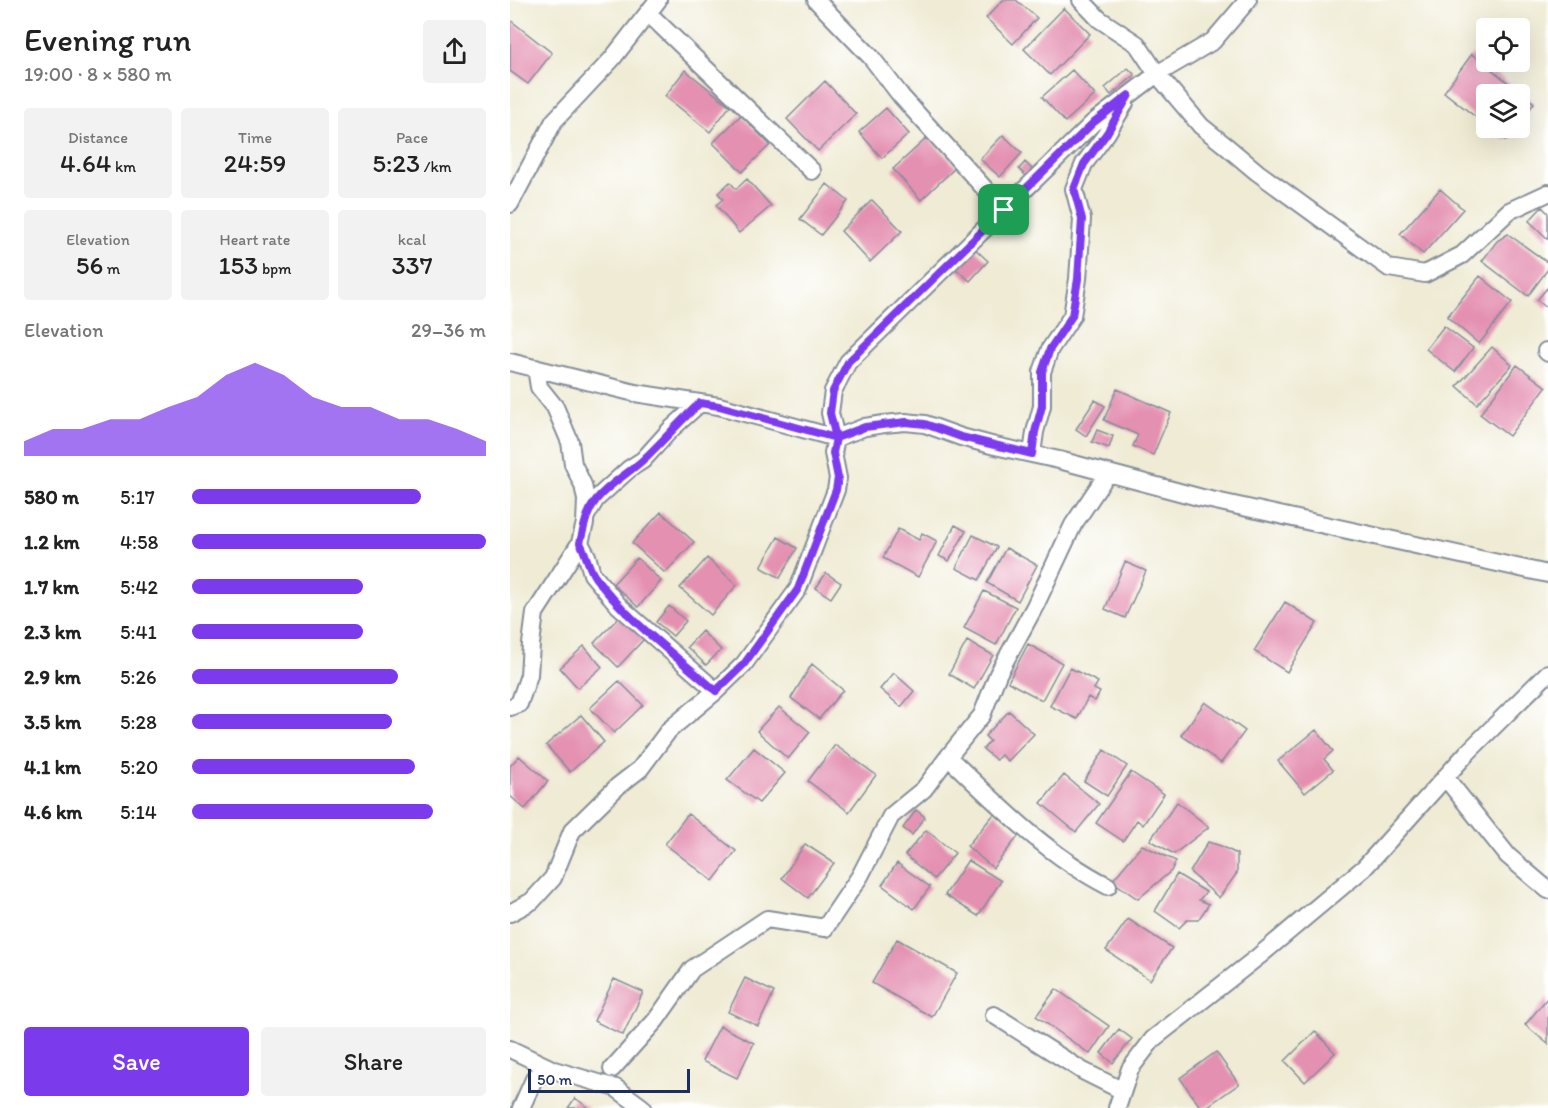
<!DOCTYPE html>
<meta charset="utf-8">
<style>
:root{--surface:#fff;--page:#f2f2f2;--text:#222;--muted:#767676;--accent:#7c3aed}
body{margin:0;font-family:Itim,sans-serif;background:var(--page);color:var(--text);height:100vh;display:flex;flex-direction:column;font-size:22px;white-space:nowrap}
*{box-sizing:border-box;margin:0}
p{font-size:20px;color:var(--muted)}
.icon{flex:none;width:33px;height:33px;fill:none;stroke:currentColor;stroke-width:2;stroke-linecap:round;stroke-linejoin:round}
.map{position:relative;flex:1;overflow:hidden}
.sheet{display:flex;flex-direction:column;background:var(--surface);width:510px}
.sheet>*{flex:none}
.tools{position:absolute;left:966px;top:18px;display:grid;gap:12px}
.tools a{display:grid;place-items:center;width:54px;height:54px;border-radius:6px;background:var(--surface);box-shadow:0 6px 24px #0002;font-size:30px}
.scale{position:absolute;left:18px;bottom:15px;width:162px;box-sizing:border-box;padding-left:6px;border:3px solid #1b2f5e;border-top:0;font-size:16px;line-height:21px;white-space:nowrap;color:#1b2f5e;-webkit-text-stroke:4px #fff;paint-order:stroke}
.pin{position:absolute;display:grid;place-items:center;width:51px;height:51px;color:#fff;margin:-26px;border-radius:12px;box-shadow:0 3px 9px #0006}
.round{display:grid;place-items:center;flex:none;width:63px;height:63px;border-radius:6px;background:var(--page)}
.head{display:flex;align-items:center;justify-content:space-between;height:102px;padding:0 24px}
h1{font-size:33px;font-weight:600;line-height:45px}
.stats{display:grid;grid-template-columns:repeat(3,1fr);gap:9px;height:102px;padding:6px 24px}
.stats div{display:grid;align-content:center;border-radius:6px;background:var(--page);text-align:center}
.stats b{font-size:26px;font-weight:600}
.stats small{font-size:16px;font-weight:400}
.stats p{font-size:16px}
.chart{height:168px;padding:12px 24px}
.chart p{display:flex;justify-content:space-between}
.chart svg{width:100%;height:108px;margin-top:6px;fill:var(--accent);opacity:.7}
.button{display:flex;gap:12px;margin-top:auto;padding:12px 24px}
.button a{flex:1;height:69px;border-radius:6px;background:var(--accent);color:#fff;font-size:24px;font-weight:600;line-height:69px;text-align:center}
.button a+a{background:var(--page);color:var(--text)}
ul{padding:0 24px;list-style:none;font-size:20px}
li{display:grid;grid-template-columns:96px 72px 1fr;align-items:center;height:45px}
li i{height:15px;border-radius:8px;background:var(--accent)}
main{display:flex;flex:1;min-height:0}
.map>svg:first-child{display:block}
</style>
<main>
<section class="sheet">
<div class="head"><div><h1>Evening run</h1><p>19:00 · 8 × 580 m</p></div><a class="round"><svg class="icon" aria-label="share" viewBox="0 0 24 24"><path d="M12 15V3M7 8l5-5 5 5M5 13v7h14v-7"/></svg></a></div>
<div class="stats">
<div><p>Distance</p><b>4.64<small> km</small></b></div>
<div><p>Time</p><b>24:59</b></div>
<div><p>Pace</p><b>5:23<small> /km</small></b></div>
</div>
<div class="stats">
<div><p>Elevation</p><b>56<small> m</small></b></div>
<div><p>Heart rate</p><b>153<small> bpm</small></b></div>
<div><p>kcal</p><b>337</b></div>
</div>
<div class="chart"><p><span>Elevation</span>29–36 m</p>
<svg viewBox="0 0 160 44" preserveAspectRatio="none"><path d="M0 44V38L10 33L20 33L30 29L40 29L50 24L60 20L70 11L80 6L90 11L100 20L110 24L120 24L130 29L140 29L150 33L160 38V44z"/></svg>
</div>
<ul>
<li><b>580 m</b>5:17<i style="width:78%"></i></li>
<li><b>1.2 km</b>4:58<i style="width:100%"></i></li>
<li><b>1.7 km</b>5:42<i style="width:58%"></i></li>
<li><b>2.3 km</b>5:41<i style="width:58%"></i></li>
<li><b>2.9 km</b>5:26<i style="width:70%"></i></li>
<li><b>3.5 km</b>5:28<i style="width:68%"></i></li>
<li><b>4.1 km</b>5:20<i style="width:76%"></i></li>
<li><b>4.6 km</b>5:14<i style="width:82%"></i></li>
</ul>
<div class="button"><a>Save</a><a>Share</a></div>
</section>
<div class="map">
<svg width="1038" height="1108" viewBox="0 0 1038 1108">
<rect width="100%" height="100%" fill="#fff"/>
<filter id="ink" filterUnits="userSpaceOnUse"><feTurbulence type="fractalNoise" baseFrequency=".0167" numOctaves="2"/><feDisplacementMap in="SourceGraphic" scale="12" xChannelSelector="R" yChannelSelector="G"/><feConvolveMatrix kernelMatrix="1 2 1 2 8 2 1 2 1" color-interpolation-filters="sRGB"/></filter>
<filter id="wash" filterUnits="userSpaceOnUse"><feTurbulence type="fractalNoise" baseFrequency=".008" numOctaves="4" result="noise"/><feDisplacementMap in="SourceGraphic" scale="24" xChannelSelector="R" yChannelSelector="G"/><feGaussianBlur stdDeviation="1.35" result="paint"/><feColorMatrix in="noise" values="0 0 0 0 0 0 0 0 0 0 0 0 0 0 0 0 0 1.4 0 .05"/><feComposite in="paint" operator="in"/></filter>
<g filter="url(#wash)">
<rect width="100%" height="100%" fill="#efebd4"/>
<g id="blocks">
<path fill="#e490b1" d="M493,0h13l21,18 -24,26 -27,-26z
M554,8l26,26 -40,41 -26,-26z
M0,20l42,33 -24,31 -18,-13z
M962,54l62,49 -14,19v-28h-34v31l-42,-33z
M618,68l7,7 -24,20 -6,-7z
M175,70l45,36 -20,26 -45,-36z
M562,70l23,25 -30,27 -23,-25z
M315,81l31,33 -38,37 -31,-32z
M376,108l23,26 -27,24 -23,-26z
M231,115l29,30 -28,27 -29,-29z
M979,128h26l-9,12z
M493,135l19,18 -22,24 -20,-18z
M418,137l28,30 -35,33 -28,-31z
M515,162l7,7 -6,7 -7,-7z
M237,179l24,27 -32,27 -23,-28 7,-6 -5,-6 12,-11 6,7z
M317,184l21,17 -27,34 -21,-16z
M930,189l23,20 -40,45 -23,-20z
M362,200l30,31 -32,31 -29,-31z
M1032,207l6,6v26l-19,-18z
M998,234l40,29v6l-20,27 -46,-35 15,-20z
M464,248l14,13 -18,20 -14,-12z
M970,276l32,26 -33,42 -32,-27z
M1038,287v22l-11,-9z
M934,326l29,22 -18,24 -29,-23z
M982,347l20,18 -35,39 -20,-18z
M1007,365l29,22 -37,49 -29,-22z
M607,389l54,24 -18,42 -20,-9 5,-11 -34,-15z
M585,400l10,6 -19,30 -10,-7z
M587,430l16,6 -4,12 -17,-6z
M151,512l33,30 -29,31 -33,-30z
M445,525l11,6 -17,30 -10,-5z
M388,529l21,11 3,-7 15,8 -19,36 -35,-19z
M463,535l24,12 -18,33 -23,-12z
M268,537l19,11 -17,30 -19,-11z
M496,548l31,17 -19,36 -31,-18z
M127,558l24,23 -23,26 -25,-23z
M197,558l30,27 -26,30 -31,-27z
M615,562l21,9 -21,47 -20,-9z
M316,573l15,10 -10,15 -15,-10z
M474,591l32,16 -20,38 -32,-17z
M775,602l32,21 -30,49 -33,-21z
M159,606l17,15 -13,15 -17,-14z
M111,615l24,23 -27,29 -24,-24z
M192,631l19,19 -15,15 -19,-18z
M457,641l26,14 -19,34 -25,-15z
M518,644l34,19 -20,37 -34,-18z
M74,646l18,21 -24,21 -18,-20z
M302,664l31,26 -24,29 -28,-21z
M560,668l28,14 -4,7 6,3 -5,9 -7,-4 -11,22 -27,-13z
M384,673l20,18 -13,16 -21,-18z
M109,681l24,24 -29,28 -24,-25z
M695,702l40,29 -24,32 -40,-28z
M269,707l31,25 -22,27 -31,-28z
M499,711l25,23 -26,27 -7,-6 -5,5 -13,-11 7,-8 -5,-5z
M71,715l23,27 -34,30 -24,-27z
M806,730l17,21 -9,8 9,11 -28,23 -27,-32z
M325,745l41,30 -27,37 -41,-31z
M244,748l31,25 -26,30 -32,-23z
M594,750l23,16 -20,30 -23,-15z
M9,756l29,25 -23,28 -15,-13v-30z
M621,772l33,22 -21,31 -6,-5 -14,21 -27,-18z
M554,775l35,29 -23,28 -35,-29z
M667,802l32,25 -35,27 -24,-14z
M406,810l9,7 -13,18 -9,-7z
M485,813l25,21 -27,34 -26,-22z
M178,814l48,37 -23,30 -48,-37z
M416,830l29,23 -21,26 -29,-24z
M698,842l13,4 16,8v19l-18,25 -29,-26z
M295,844l29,19 -26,35 -26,-20z
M632,845l34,16 -5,10 -33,28 -26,-18z
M458,860l33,21 -23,35 -33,-21z
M387,863l33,24 -16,22 -32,-24z
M667,874l29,18 -7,8 10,4 -11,16h-11l-8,8 -24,-17z
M618,919l44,29 -22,32 -44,-30z
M387,939l60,34 -25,44 -60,-34z
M235,978l29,14 -16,34 -30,-14z
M104,979l29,13 -20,43 -29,-14z
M546,989l53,37 -19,28 -54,-38z
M1038,997v47l-23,-19z
M210,1026l34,17 -17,35 -35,-17z
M609,1029l13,10 -19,24 -12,-10z
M805,1031l20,22 -30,29 -20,-21z
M706,1052l23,32 -34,24h-4l-21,-30z
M65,1098l14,10h-21z"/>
</g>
</g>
<g filter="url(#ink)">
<use href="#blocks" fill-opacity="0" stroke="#858d99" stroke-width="1.5"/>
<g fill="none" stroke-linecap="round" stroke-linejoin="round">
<g stroke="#858d99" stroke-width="20">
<path id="street" d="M306,0l55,57 30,39 103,114
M571,0l18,19 38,25 20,30 56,-33 35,-41
M138,13l164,158
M0,204l44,-83 58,-62 46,-59
M1036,351l2,2
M0,362l125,31 84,13 117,32 29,-11 19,-3 21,-2 20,2 36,13 34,9 64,14 143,38 346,76
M522,454l3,-22 7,-26v-34l8,-23 22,-33 6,-37 4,-60 -8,-30 10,-25 23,-31 18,-30
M76,516l10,-17 33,-30 14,-9 27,-30 30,-27
M70,543l7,13 5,18 27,32 97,85
M0,707l9,-3 10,-29 2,-31 4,-31 45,-70 5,-20 1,-23 -3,-15 -10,-21 -3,-22 -15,-35 -16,-20 -3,-19
M438,757l34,-42 16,-41 37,-68 38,-81 35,-52
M935,777l63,79 40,34
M0,913l22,-12 21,-23 19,-47 46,-45 22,-17 29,-39 47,-39 28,-27 54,-75 38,-99 2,-12 -5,-25 3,-15 -6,-25 3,-22 15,-29 246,-240 63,-48 44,52 25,20 31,26 132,96 36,6 37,-19 47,-44 39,-18
M484,1015l89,56 38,19
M0,1049l44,21 -19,7 -14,31
M102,1069l44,-49 36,-51 75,-50 58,9 35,-52 31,-60 33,-27 24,-32c49,47 99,98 160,129
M44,1070l62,18 27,20
M607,1108l13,-39 23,-30 106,-83 105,-88 103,-115 81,-80"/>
</g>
<use href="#street" stroke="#fff" stroke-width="16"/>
</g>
</g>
<g fill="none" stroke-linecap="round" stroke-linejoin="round" filter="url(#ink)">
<g stroke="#fff" stroke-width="12">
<path id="route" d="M494,210l-156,152 -15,29 -3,22 6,25 -117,-32 -19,-3c-19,17 -36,37 -55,55 -15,15 -36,25 -49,42 -10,13 -12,27 -16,43 6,10 8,24 15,34 31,42 81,79 121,114l28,-27 54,-75 38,-99 2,-12 -5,-25 3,-15 29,-11 41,-5 19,2 36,13 71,17 3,-22 7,-26v-34l8,-23 22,-33 6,-37 4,-60 -8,-30 10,-25 23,-31 22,-38 -35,27 -90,88"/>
</g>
<use href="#route" stroke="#7c3aed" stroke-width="8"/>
</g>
</svg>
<div class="tools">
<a><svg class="icon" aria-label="locate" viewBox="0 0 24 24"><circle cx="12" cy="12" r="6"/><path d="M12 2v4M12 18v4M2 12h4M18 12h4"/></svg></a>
<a><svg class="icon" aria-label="layers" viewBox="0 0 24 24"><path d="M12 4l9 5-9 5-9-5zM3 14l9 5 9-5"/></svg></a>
</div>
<div class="scale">50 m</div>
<div class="pin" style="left:494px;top:210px;background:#1e9e55"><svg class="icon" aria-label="arrive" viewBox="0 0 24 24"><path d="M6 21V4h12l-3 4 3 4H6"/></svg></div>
</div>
</main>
